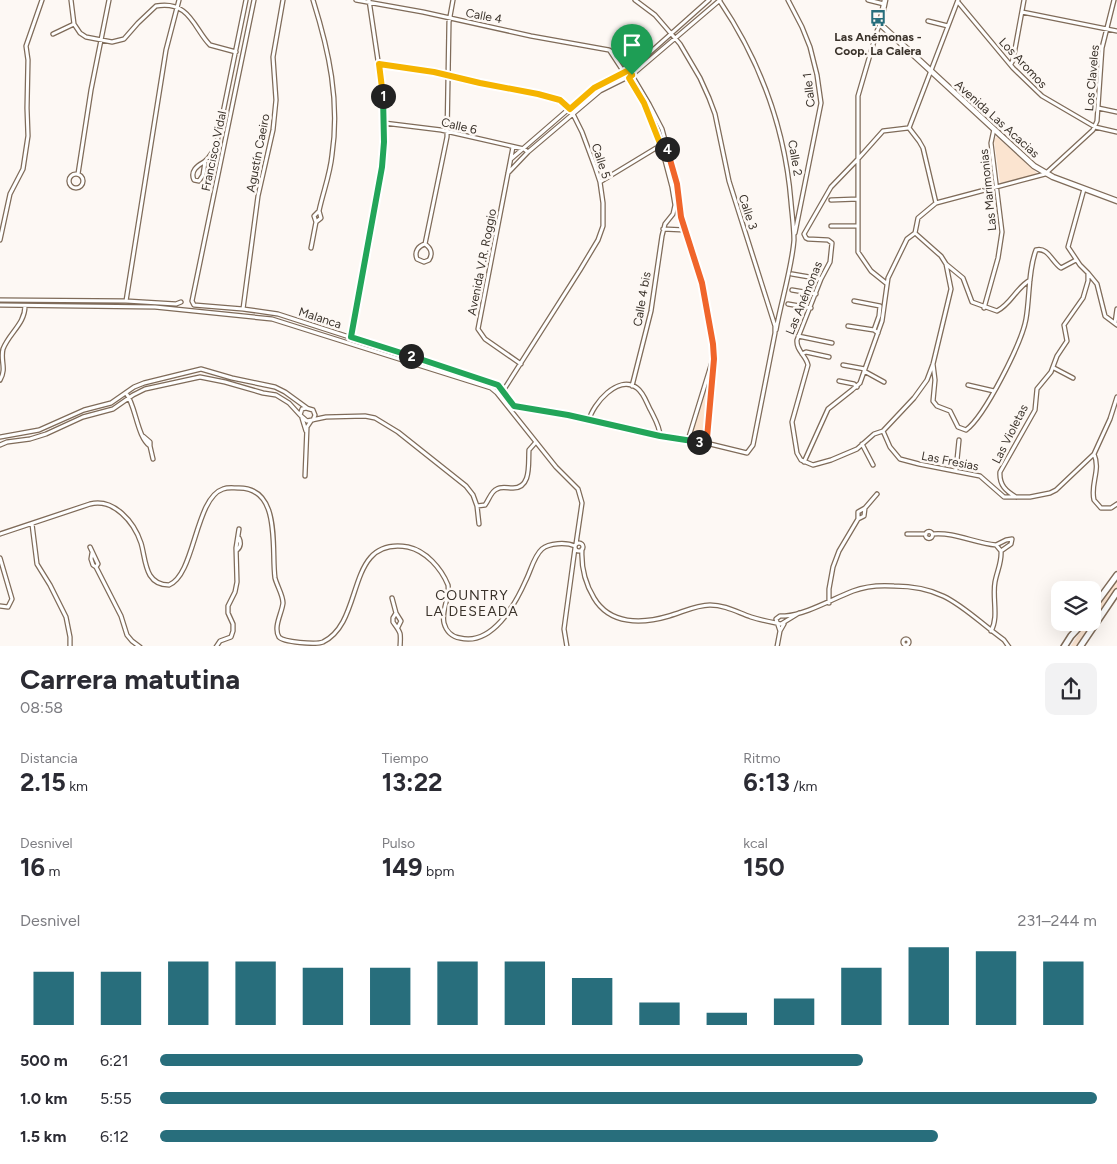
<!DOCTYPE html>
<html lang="es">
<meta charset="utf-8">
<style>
:root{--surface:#fff;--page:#f2f2f3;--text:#2b2b33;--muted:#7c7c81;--accent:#286e7c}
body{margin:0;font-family:Figtree,sans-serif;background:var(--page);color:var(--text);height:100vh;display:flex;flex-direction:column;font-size:19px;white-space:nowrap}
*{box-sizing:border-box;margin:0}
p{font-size:16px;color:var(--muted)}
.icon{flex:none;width:28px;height:28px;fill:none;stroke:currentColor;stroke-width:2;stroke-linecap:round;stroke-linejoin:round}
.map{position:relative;height:646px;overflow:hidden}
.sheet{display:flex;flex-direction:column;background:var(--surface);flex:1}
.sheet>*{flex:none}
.controls{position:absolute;left:1051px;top:581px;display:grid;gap:10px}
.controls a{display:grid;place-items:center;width:50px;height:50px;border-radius:10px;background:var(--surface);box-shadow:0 5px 20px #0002;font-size:25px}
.pin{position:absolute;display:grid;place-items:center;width:42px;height:42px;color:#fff;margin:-51px -21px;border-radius:50% 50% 50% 0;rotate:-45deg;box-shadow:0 0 5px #0007}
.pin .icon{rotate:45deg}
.km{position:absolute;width:25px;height:25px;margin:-12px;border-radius:50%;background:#222;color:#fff;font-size:14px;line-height:25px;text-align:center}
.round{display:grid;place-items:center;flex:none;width:52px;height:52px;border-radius:10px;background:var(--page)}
.summary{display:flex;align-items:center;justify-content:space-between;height:85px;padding:0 20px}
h1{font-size:28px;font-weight:700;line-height:38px}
.stats{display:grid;grid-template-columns:repeat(3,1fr);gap:8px;height:85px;padding:5px 20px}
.stats div{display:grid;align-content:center}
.stats b{font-size:25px;font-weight:700}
.stats small{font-size:14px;font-weight:400}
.stats p{font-size:14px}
.chart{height:140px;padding:10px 20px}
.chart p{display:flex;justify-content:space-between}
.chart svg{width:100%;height:90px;margin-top:5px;stroke:var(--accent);stroke-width:6}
ul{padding:0 20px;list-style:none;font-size:16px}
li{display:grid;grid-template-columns:80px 60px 1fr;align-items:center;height:38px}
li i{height:12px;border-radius:6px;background:var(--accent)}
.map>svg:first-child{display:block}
</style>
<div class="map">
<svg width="1117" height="647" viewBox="0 0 1117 647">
<rect width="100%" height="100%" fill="#fdf8f4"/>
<path fill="#fbe4d0" d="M997,137l40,36 1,1 -38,9 -6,-42 1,-3z
M710,373h2l-7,66 -3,1 -10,-2 -1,-3z
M1117,578v10l-40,58 -7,1 16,-24 6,-1 1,-9z"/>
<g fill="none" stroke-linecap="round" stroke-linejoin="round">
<g stroke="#7f6b59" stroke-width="5.5">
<path id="street" d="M71,0l3,24 6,9 6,4 26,5 12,-3 14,-16 18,-17c34,-6 38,23 54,39l26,7
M254,0l-62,301 2,4 49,4 35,5 220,71 15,19 4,3 51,8 56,14 82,14 41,10 6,-8 22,-112v-7l-46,-145 -14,-67 -6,-16 -9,-20 -20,-34 -25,-29 -20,-15
M313,0c16,51 27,101 19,155 -2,20 -9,37 -13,56
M356,0l67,12 108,24 78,14 12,7 28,47 13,25 15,55 4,33 21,66 12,68 -8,92
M719,0c42,62 66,127 72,202 1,12 3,26 3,38 -2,27 -13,62 -18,90
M788,0l14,27 8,20 7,28 4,28 -26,130
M868,0l16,4
M958,2l55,66 29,28 53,31 22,5
M1022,12l95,19
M928,21l20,5
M880,24l-3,7 -19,65v63l-27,28 -27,47 2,4 2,1 20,1 4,3 -2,19 -9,17 -24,61c-1,11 9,15 11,25l-16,57 5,31 4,7 12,5 18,-5 26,-11 17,-15 9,-3
M53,34l21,-10
M610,51l34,52 17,42 11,42 3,18 -2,9 -8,10 -3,12 -11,75 -19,75
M379,64l55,8 126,28 5,4 8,10 9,18 13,35 5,15 3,21v23l-5,14 -18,30 -77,121
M1011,64l2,-4 11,-60
M1098,108l19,4
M384,123l57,7 83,19 4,3
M513,147l-35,182 7,10 36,25
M511,159l82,-71 32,-15 12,-9 72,-64
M205,162l-2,13 -4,6 -5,-1c-4,-9 3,-14 10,-18 6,-4 11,-14 13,-20l29,-142
M508,173l20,-21 72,-61 32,-16 88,-75
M69 181a7 7 0 1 1 14 0a7 7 0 1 1-14 0Z
M78,174l13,-84 18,-90
M600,182l61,-37
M831,200l27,-1
M936,203l109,-29 48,-44 4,-9 5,-73 12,-48
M319,211l2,7 -5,4 -2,-6z
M831,226h26
M663,229l22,1
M0,240l10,-46 13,-25 5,-33 -1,-28 1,-48 -2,-14 16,-46
M425,244l22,-107 2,-115 4,-22
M425,244c6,4 8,10 4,16l-5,2 -7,-3c-3,-7 1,-13 8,-15z
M311,248l5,-26
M946,264l17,14 9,24 25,9c14,-7 19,-23 33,-31
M1088,273l9,11 8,32 12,9
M792,274l29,5
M886,283l-15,-12 -13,-19v-93l25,-28 25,-3
M792,290l24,4
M0,300l126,1 40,-251 13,-50
M126,301l50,3 5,-2
M854,301l26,5 -1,10 -5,14
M788,304l23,4
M0,305l155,2 117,12 219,69 6,5 59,74 22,22 4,14 -6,41
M984,308l14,-50 4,-26 -11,-89 3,-14
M243,309l15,-113 15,-66 3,-30 -3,-43 10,-57
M1115,323l2,-14
M848,326l26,4 4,3
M798,336l34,7
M351,337l26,-139 7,-56 -3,-61 -12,-81
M802,354l4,-2 23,5
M933,364l2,16 -2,21 4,5 13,5 8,16 8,3c19,-14 56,-88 60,-111 4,-23 2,-48 10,-69 12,-3 16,12 25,18l15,-8
M843,365l22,4
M1054,368l19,10
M864,371l20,11
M0,380c7,-12 0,-19 3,-31 6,-16 22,-25 22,-43
M839,381l15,3 3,3
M968,385l26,6
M126,393c10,13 11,44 24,53v-4l-7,-6
M302,418l4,13
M313,420l2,-5 -2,-5 -7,-2 -4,1 -2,6 7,6 19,-4 39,-1 10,2 23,14 68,54 7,9 4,11 8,-1c4,-5 6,-14 12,-16 4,-3 11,-1 15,-1 20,1 16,-25 17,-38l7,-8
M589,420c4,-16 29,-46 48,-32 7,5 10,16 14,23 4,8 9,16 9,25
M883,431l7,16 10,12 19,5 61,12 24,21h26l20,-4 6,-3 38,-36 16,-35 7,-22
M883,431l31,-33 13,-18 6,-16 18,-75 -5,-25 -5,-8 -26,-23
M0,437l39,-7 45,-20 27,-7 23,-16 10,-4 57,-14 31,9 43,9 10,5 22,16
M688,440l24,-78
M862,444l11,21
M0,445l7,-3 23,-3 16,-5 37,-17 30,-8 20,-14 12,-6 55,-12 25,5 38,11 13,2 13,8 11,12
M150,446l3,13
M1094,454c7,16 -4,30 0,46l7,8h10l6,-4
M804,462l24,-53 24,-19 8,-7 22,-62 6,-43 19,-39 8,-6 3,-15 18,-15 -13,-55 -4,-7 -10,-13 49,-128
M956,470l3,-30
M305,476l2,-49 4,-6
M1016,497c-10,-6 -17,-12 -16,-25l35,-62 2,-21 14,-17 6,-16 10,-15 -3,-16 19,-27 5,-17v-8l-8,-8 -12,-18 16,-58
M477,506l2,18
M858,519l6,-3 1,-8
M32,524l5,40 13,21 16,32 4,20v10
M925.5 535a3.5 3.5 0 1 1 7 0a3.5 3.5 0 1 1-7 0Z
M0,534l90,-30c24,-6 44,18 51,39 5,16 3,42 28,42 26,-10 26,-87 54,-96 5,-2 10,-1 15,-1 44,-1 33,61 37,90 2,8 8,17 8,25 -1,10 -10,24 -4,34 4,5 37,8 44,5 43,-21 21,-106 85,-95 18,4 33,21 40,38 2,13 -7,25 -4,38 2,8 8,14 16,15 32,8 55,-33 66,-58 5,-10 8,-24 16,-31 7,-6 24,-7 33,-3
M907,534h19
M933,534c21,-2 42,9 63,11l5,6c1,11 -4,20 -6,31 -3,16 4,35 -4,49
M575 547a4 4 0 1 1 8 0a4 4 0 1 1-8 0Z
M996,545l10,-5 6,-1 -1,5 -10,7
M90,547l8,17 -2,3
M582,549c-1,17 3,34 12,49 16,27 48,26 75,18 14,-4 27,-11 41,-11 15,0 27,7 41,12 9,3 20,5 30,7l18,-11
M237,550c4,-3 4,-8 2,-12
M92,553l-1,6 2,6 3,2 25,49 6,19 5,6 8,6
M0,558l12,41 -4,8 -8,-1
M392,598l4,15
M829,603v-14l4,-22 6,-16 19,-32v-7l7,-4 12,-14
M785,616c22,-2 47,-17 68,-25 13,-5 27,-6 41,-5 54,0 70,25 110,54l5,7
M398,627l3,-6 -5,-8 -3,5v4c8,11 8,10 7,25
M780,631l-4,-12 4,-3h5
M903 642a3 3 0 1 1 6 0a3 3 0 1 1-6 0Z
M216,647l4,-6 11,-4 2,-6v-7l-5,-11v-7l7,-14 2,-10 -1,-34 3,-19
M567,647l-3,-18 11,-81
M777,647l3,-16 4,-7"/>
</g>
<g stroke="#7f6b59" stroke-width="7">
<path id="secondary" d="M885,0l-5,24 154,142 19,11 64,24"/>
</g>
<g stroke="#7f6b59" stroke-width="8">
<path id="primary" d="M1092,609l25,-34
M1064,647l7,-11 11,-12
M1080,647l37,-55"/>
</g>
<use href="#street" stroke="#fff" stroke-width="3"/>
<use href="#secondary" stroke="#fff" stroke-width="4.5"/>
<use href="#primary" stroke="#fff" stroke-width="5"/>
</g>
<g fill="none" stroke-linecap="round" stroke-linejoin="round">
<g stroke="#fff" stroke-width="10">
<path id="split-1" d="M383,96l-4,-32 55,8 46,11 58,11 22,6 10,9 24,-21 35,-18 3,5"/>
</g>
<g stroke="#fff" stroke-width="10">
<path id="split-2" d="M383,96l1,46 -2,25 -31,170 60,19"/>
</g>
<g stroke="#fff" stroke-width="10">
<path id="split-3" d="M411,356l87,29 16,21 54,9 92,21 39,6"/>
</g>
<g stroke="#fff" stroke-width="10">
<path id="split-4" d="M667,149l10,35 4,33 21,66 11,61 1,15 -7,79 -1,5 -7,-1"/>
</g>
<g stroke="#fff" stroke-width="10">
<path id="split-5" d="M632,75l-3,3 15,25 17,43 5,-2 1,5"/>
</g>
<use href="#split-1" stroke="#f5b400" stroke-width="6"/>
<use href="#split-2" stroke="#22a559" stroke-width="6"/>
<use href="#split-3" stroke="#22a559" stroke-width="6"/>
<use href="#split-4" stroke="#f0652b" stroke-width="6"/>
<use href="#split-5" stroke="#f5b400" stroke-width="6"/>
</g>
<defs>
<g id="bus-bare" transform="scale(1.35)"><path d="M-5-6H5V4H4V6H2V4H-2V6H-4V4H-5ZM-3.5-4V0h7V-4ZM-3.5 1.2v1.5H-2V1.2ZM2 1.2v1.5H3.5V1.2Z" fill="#286e7c" stroke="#fdf8f4" stroke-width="2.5" paint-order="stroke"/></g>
</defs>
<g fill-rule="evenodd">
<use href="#bus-bare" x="878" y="18"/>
</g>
<g text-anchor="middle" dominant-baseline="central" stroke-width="5" stroke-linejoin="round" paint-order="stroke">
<g font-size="12" fill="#3a322a" stroke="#fdf8f4">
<text transform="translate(484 16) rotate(11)">Calle 4</text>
<text transform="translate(1023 63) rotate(47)">Los Aromos</text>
<text transform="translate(1092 78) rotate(-85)">Los Claveles</text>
<text transform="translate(809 90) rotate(-97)">Calle 1</text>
<text transform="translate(997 119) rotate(42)">Avenida Las Acacias</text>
<text transform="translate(459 126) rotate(13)">Calle 6</text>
<text transform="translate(214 151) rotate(-78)">Francisco Vidal</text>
<text transform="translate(258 153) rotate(-79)">Agustín Caeiro</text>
<text transform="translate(795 158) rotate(80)">Calle 2</text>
<text transform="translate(601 161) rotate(72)">Calle 5</text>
<text transform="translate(988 190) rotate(-96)">Las Marimonias</text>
<text transform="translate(748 212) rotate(72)">Calle 3</text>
<text transform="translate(482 262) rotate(-79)">Avenida V.R. Roggio</text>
<text transform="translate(804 298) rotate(-68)">Las Anémonas</text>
<text transform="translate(642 299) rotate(-80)">Calle 4 bis</text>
<text transform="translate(320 318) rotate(18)">Malanca</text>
<text transform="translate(1010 434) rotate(-63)">Las Violetas</text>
<text transform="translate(950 461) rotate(11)">Las Fresias</text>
</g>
<g font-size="12" font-weight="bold" fill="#3a322a" stroke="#fdf8f4">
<text x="878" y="37">Las Anémonas -<tspan x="878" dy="14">Coop. La Calera</tspan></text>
</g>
<g font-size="14" letter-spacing="1" fill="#3a322a" stroke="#fdf8f4">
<text x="472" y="595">COUNTRY<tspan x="472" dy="16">LA DESEADA</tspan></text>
</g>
</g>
</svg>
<div class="controls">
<a><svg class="icon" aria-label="layers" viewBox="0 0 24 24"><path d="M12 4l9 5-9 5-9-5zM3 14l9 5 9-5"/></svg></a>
</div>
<div class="pin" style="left:632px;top:75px;background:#1e9e55"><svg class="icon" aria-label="arrive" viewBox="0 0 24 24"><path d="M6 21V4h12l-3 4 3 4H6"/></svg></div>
<b class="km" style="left:383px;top:96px">1</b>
<b class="km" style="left:411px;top:356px">2</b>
<b class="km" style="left:699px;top:442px">3</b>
<b class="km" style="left:667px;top:149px">4</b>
</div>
<section class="sheet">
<div class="summary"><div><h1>Carrera matutina</h1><p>08:58</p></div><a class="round"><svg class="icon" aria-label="share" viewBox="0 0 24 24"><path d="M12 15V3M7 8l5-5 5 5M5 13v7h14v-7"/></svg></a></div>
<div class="stats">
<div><p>Distancia</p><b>2.15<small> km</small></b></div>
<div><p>Tiempo</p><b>13:22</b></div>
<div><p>Ritmo</p><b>6:13<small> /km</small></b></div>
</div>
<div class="stats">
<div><p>Desnivel</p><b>16<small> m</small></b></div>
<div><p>Pulso</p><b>149<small> bpm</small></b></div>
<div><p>kcal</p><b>150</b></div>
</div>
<div class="chart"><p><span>Desnivel</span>231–244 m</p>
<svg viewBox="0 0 160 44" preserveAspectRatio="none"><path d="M5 44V18M15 44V18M25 44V13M35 44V13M45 44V16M55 44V16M65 44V13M75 44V13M85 44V21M95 44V33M105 44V38M115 44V31M125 44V16M135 44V6M145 44V8M155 44V13"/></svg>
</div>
<ul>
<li><b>500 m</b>6:21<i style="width:75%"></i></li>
<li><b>1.0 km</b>5:55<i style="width:100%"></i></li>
<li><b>1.5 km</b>6:12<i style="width:83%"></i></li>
</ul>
</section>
